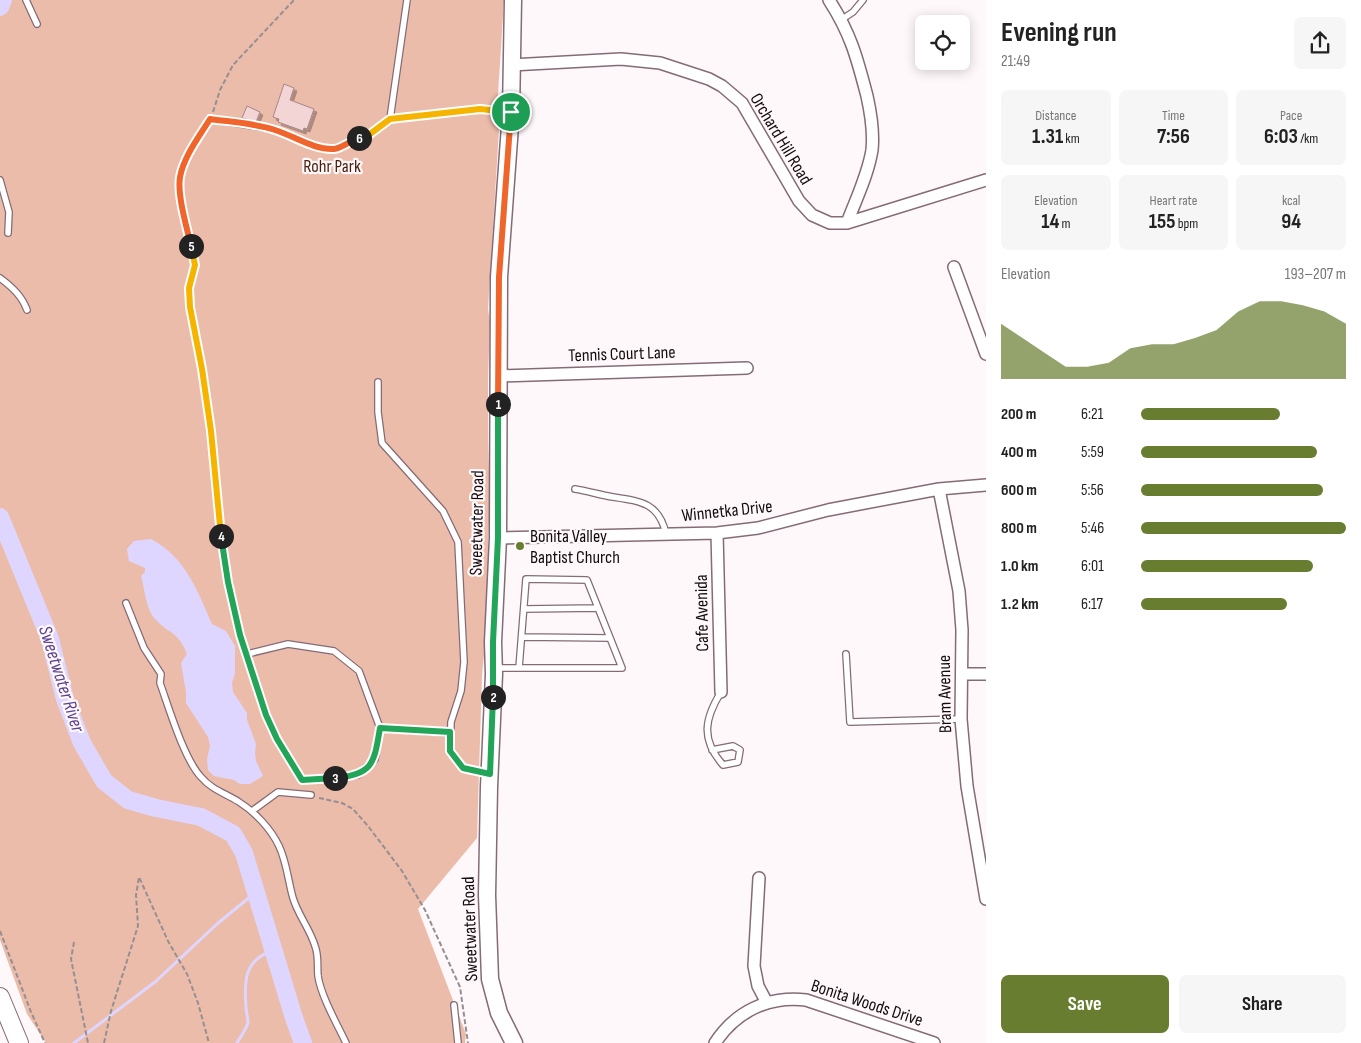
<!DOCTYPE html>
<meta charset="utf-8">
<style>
:root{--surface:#fff;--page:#f6f6f6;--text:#222;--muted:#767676;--accent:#687d2f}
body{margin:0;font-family:"Sofia Sans Condensed",sans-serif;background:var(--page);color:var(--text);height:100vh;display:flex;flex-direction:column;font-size:19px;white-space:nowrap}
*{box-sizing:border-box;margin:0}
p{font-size:16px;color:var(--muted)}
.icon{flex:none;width:28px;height:28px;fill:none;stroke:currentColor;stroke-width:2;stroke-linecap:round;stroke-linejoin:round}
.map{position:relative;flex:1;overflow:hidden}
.panel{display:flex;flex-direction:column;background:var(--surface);width:375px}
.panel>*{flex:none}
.controls{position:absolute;left:915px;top:15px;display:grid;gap:10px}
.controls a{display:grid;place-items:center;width:55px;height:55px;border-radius:8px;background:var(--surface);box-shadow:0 2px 12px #0003;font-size:25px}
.pin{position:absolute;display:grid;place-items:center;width:42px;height:42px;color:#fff;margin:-21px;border:2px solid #fff;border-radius:50%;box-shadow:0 1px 5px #0007}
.km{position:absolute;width:25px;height:25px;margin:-12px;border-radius:50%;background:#222;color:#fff;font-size:14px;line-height:25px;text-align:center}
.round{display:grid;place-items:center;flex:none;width:52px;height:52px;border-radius:8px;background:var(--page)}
.overview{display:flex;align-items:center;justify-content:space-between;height:85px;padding:0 15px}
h1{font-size:28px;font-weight:700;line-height:38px}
.metrics{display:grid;grid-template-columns:repeat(3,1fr);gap:8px;height:85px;padding:5px 15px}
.metrics div{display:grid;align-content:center;border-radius:8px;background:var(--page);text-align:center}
.metrics b{font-size:21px;font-weight:700}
.metrics small{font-size:14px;font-weight:400}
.metrics p{font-size:14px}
.chart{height:140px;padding:10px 15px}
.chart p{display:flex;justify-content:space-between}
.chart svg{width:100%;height:90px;margin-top:5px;fill:var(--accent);opacity:.7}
.action{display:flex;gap:10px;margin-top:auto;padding:10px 15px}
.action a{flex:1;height:58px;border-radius:8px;background:var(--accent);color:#fff;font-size:20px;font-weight:700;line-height:58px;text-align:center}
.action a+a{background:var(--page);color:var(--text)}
ul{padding:0 15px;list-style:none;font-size:16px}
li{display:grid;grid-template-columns:80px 60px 1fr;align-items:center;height:38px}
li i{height:12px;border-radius:6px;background:var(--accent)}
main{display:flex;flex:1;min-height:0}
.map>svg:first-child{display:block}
</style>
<main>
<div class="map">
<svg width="986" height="1043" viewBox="0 0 986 1043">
<defs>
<filter id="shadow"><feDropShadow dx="3" dy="3" stdDeviation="0" flood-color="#0004"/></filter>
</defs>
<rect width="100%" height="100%" fill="#fef8fa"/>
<path fill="#ecbcaa" d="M0,0h504l-6,94 1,35 -11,180 2,13 -2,57v65l2,59 -2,36 1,29 -1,48 -6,59 -5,163 -59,71 48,125 -1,9h-419l-19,-29 -27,-74z"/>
<path fill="#dfd6ff" d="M151,539c35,19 46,51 61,85l14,7 9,15v27l-3,10 1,9 14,21v7l9,24 -1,9 1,8 7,15 -13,8h-10l-6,-4 -20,-4 -6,-6 -1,-11 3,-13 -2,-9 -22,-34v-11l-5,-29 6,-9c-8,-22 -18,-20 -31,-34 -10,-10 -11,-30 -15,-44l4,-4v-4l-16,-7 -2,-12 7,-8z"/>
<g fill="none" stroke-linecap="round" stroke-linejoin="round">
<path stroke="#dfd6ff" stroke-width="3" d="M74,1043l81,-61 62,-58 39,-32
M237,1043c3,-6 10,-14 11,-21 0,-4 -2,-10 -2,-15 -2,-25 -2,-48 27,-56"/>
<path stroke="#dfd6ff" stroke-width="18" d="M0,7l3,-7
M0,517l50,122 15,60 17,44 22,38 24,19 28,8 45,9 32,17 11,19 50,165 9,25"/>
</g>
<path fill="#f4d5d6" stroke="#a48889" filter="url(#shadow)" d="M284,84l10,4 -4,12 24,9 -7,20 -3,-1 -1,3 -25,-9 1,-3 -6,-2z
M247,106l13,6 -4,10 -14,-4z"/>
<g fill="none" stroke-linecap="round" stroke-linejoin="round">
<g stroke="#846b77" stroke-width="8">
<path id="service" d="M26,0l11,24
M407,0l-17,119 90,-10 30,2
M841,20l12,-8 10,-12
M209,119l64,10 47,19 17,1 14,-9 15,-3 24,-18
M0,180l9,32 -1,21
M0,278c12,9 22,18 27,32
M378,382v30l4,31 61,68 15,31 6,120 -3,29 -10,31 -1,29 13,17 25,5
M575,489c13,2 25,6 38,8 28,4 46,6 53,37
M126,603l18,45 17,26 -1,9c9,25 24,76 41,94 11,13 24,16 38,25 16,10 32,27 40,44 8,17 9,35 14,52 5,17 17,31 22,48 4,10 2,20 3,30 3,20 19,48 28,67
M524,609l74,-1
M522,637l88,1
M247,654l41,-10 46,7 25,20 21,57 70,5
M846,654l4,68 111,-3
M496,668h126l-35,-88 -61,-1 -7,89
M712,750l21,-4 7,4 -2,12 -15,3c-23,-26 -18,-47 -2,-73
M302,780l56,-5 17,-16 5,-31
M252,811l26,-19 33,3
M454,1005l4,38"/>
</g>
<g stroke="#846b77" stroke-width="14">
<path id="minor" d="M829,0c22,34 28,58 38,96 4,18 7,35 5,54 -4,25 -16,49 -25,73
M511,65l110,-6 39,4 49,16 13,7 20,17 57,98 13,14 18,8h17l139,-43
M954,267l32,87
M498,376l249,-8
M939,489l20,102 3,39 -1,89 6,67 19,113
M717,533l4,159
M498,538l219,-5 41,-5 70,-18 111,-21 47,-4
M962,674h24
M759,878l-5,88 4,20 9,17
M715,1043c21,-32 53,-47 91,-43l128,43"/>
</g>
<g stroke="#846b77" stroke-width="19">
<path id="secondary" d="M513,0l-2,112 -12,165 -1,261 -5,104 1,32 -5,113 -2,108 3,84 9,34 15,30"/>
</g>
<g stroke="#846b77" stroke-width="20">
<path id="primary" d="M0,997l19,46"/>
</g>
<path stroke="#968f91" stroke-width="2" stroke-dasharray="5 2.5" stroke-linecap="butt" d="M213,112l7,-22 13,-25 61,-65
M206,125l-21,36 -5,18 2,23 13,63 -6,23 1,19 13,62 8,62 7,81 10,70 16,65
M249,660l17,55 11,24 21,36
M319,798l23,5 11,6 15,17 34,45 23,39 35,77 8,56
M0,931l31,81 14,31
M74,942l-3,17 17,84
M104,1043l7,-32 27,-85 -2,-31 3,-18 29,64 19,33 11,29 11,40"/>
<use href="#service" stroke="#fff" stroke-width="5.5"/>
<use href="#minor" stroke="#fff" stroke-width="11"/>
<use href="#secondary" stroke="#fff" stroke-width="16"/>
<use href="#primary" stroke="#fff" stroke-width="18"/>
</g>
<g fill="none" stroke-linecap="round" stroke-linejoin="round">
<g stroke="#fff" stroke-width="10">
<path id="split-1" d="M498,404l1,-127 12,-165"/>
</g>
<g stroke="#fff" stroke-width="10">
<path id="split-2" d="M493,697v-55l5,-104v-134"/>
</g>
<g stroke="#fff" stroke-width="10">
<path id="split-3" d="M335,778c39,-3 39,-16 45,-50l70,4v19l13,17 27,6 3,-77"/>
</g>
<g stroke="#fff" stroke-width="10">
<path id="split-4" d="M221,536l7,46 12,53 26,80 11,24 25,41 33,-2"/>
</g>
<g stroke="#fff" stroke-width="10">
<path id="split-5" d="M191,246l4,19 -6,23 1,19 12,62 9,62 10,105"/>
</g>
<g stroke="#fff" stroke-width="10">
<path id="split-6" d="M191,246c-4,-18 -14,-51 -11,-69 4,-21 19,-40 30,-58 21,3 44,4 65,11 19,6 39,20 59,19 8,-1 17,-9 25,-11"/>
</g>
<g stroke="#fff" stroke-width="10">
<path id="split-7" d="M359,138l7,-1 24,-18 90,-10 31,3"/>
</g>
<use href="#split-1" stroke="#f0652b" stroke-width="6"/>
<use href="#split-2" stroke="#22a559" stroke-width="6"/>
<use href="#split-3" stroke="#22a559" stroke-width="6"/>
<use href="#split-4" stroke="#22a559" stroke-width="6"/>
<use href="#split-5" stroke="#f5b400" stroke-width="6"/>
<use href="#split-6" stroke="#f0652b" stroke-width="6"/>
<use href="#split-7" stroke="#f5b400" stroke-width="6"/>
</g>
<circle fill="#687d2f" stroke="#fef8fa" stroke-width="2" cx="520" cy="546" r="5"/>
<g text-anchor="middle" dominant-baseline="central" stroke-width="4.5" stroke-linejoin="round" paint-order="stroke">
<g font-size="18" fill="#140b0f" stroke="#fef8fa">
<text transform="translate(781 139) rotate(59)">Orchard Hill Road</text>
<text transform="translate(622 354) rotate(-2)">Tennis Court Lane</text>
<text transform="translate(727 511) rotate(-6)">Winnetka Drive</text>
<text transform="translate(477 523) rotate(-89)">Sweetwater Road</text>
<text transform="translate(702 613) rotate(-91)">Cafe Avenida</text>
<text transform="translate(945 694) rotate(-91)">Bram Avenue</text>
<text transform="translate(470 929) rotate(-92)">Sweetwater Road</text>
<text transform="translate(867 1003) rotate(18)">Bonita Woods Drive</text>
</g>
<g font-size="18" fill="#491d0a" stroke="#fef8fa">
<text x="332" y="166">Rohr Park</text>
</g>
<g font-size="18" fill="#140b0f" stroke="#fef8fa" text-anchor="start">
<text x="530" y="536">Bonita Valley<tspan x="530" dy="21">Baptist Church</tspan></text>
</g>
<g font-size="19" font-style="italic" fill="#5b4491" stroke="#fef8fa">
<text transform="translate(61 679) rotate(72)">Sweetwater River</text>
</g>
</g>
</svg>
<div class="controls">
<a><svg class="icon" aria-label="locate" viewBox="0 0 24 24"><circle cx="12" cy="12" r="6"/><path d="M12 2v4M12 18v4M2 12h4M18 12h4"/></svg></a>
</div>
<div class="pin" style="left:511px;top:112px;background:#1e9e55"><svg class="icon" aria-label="arrive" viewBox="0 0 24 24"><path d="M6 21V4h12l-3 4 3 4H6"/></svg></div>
<b class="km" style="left:498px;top:404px">1</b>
<b class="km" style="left:493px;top:697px">2</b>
<b class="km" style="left:335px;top:778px">3</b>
<b class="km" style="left:221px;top:536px">4</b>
<b class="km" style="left:191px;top:246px">5</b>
<b class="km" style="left:359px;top:138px">6</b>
</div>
<section class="panel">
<div class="overview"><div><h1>Evening run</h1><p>21:49</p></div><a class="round"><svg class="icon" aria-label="share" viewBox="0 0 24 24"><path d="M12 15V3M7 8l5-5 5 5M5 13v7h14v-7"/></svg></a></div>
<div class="metrics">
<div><p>Distance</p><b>1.31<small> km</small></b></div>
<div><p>Time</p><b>7:56</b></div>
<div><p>Pace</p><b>6:03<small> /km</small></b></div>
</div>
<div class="metrics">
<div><p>Elevation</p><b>14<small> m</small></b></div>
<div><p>Heart rate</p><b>155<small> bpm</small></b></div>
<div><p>kcal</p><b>94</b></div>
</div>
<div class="chart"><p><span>Elevation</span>193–207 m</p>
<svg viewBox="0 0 160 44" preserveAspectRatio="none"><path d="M0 44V17L10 24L20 31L30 38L40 38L50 36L60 29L70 27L80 27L90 24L100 20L110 11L120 6L130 6L140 8L150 11L160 17V44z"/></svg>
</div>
<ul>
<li><b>200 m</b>6:21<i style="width:68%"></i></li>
<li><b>400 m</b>5:59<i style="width:86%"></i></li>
<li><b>600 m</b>5:56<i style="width:89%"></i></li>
<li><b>800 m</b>5:46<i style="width:100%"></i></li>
<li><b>1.0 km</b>6:01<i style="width:84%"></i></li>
<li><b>1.2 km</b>6:17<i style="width:71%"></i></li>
</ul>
<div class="action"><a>Save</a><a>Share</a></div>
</section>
</main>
